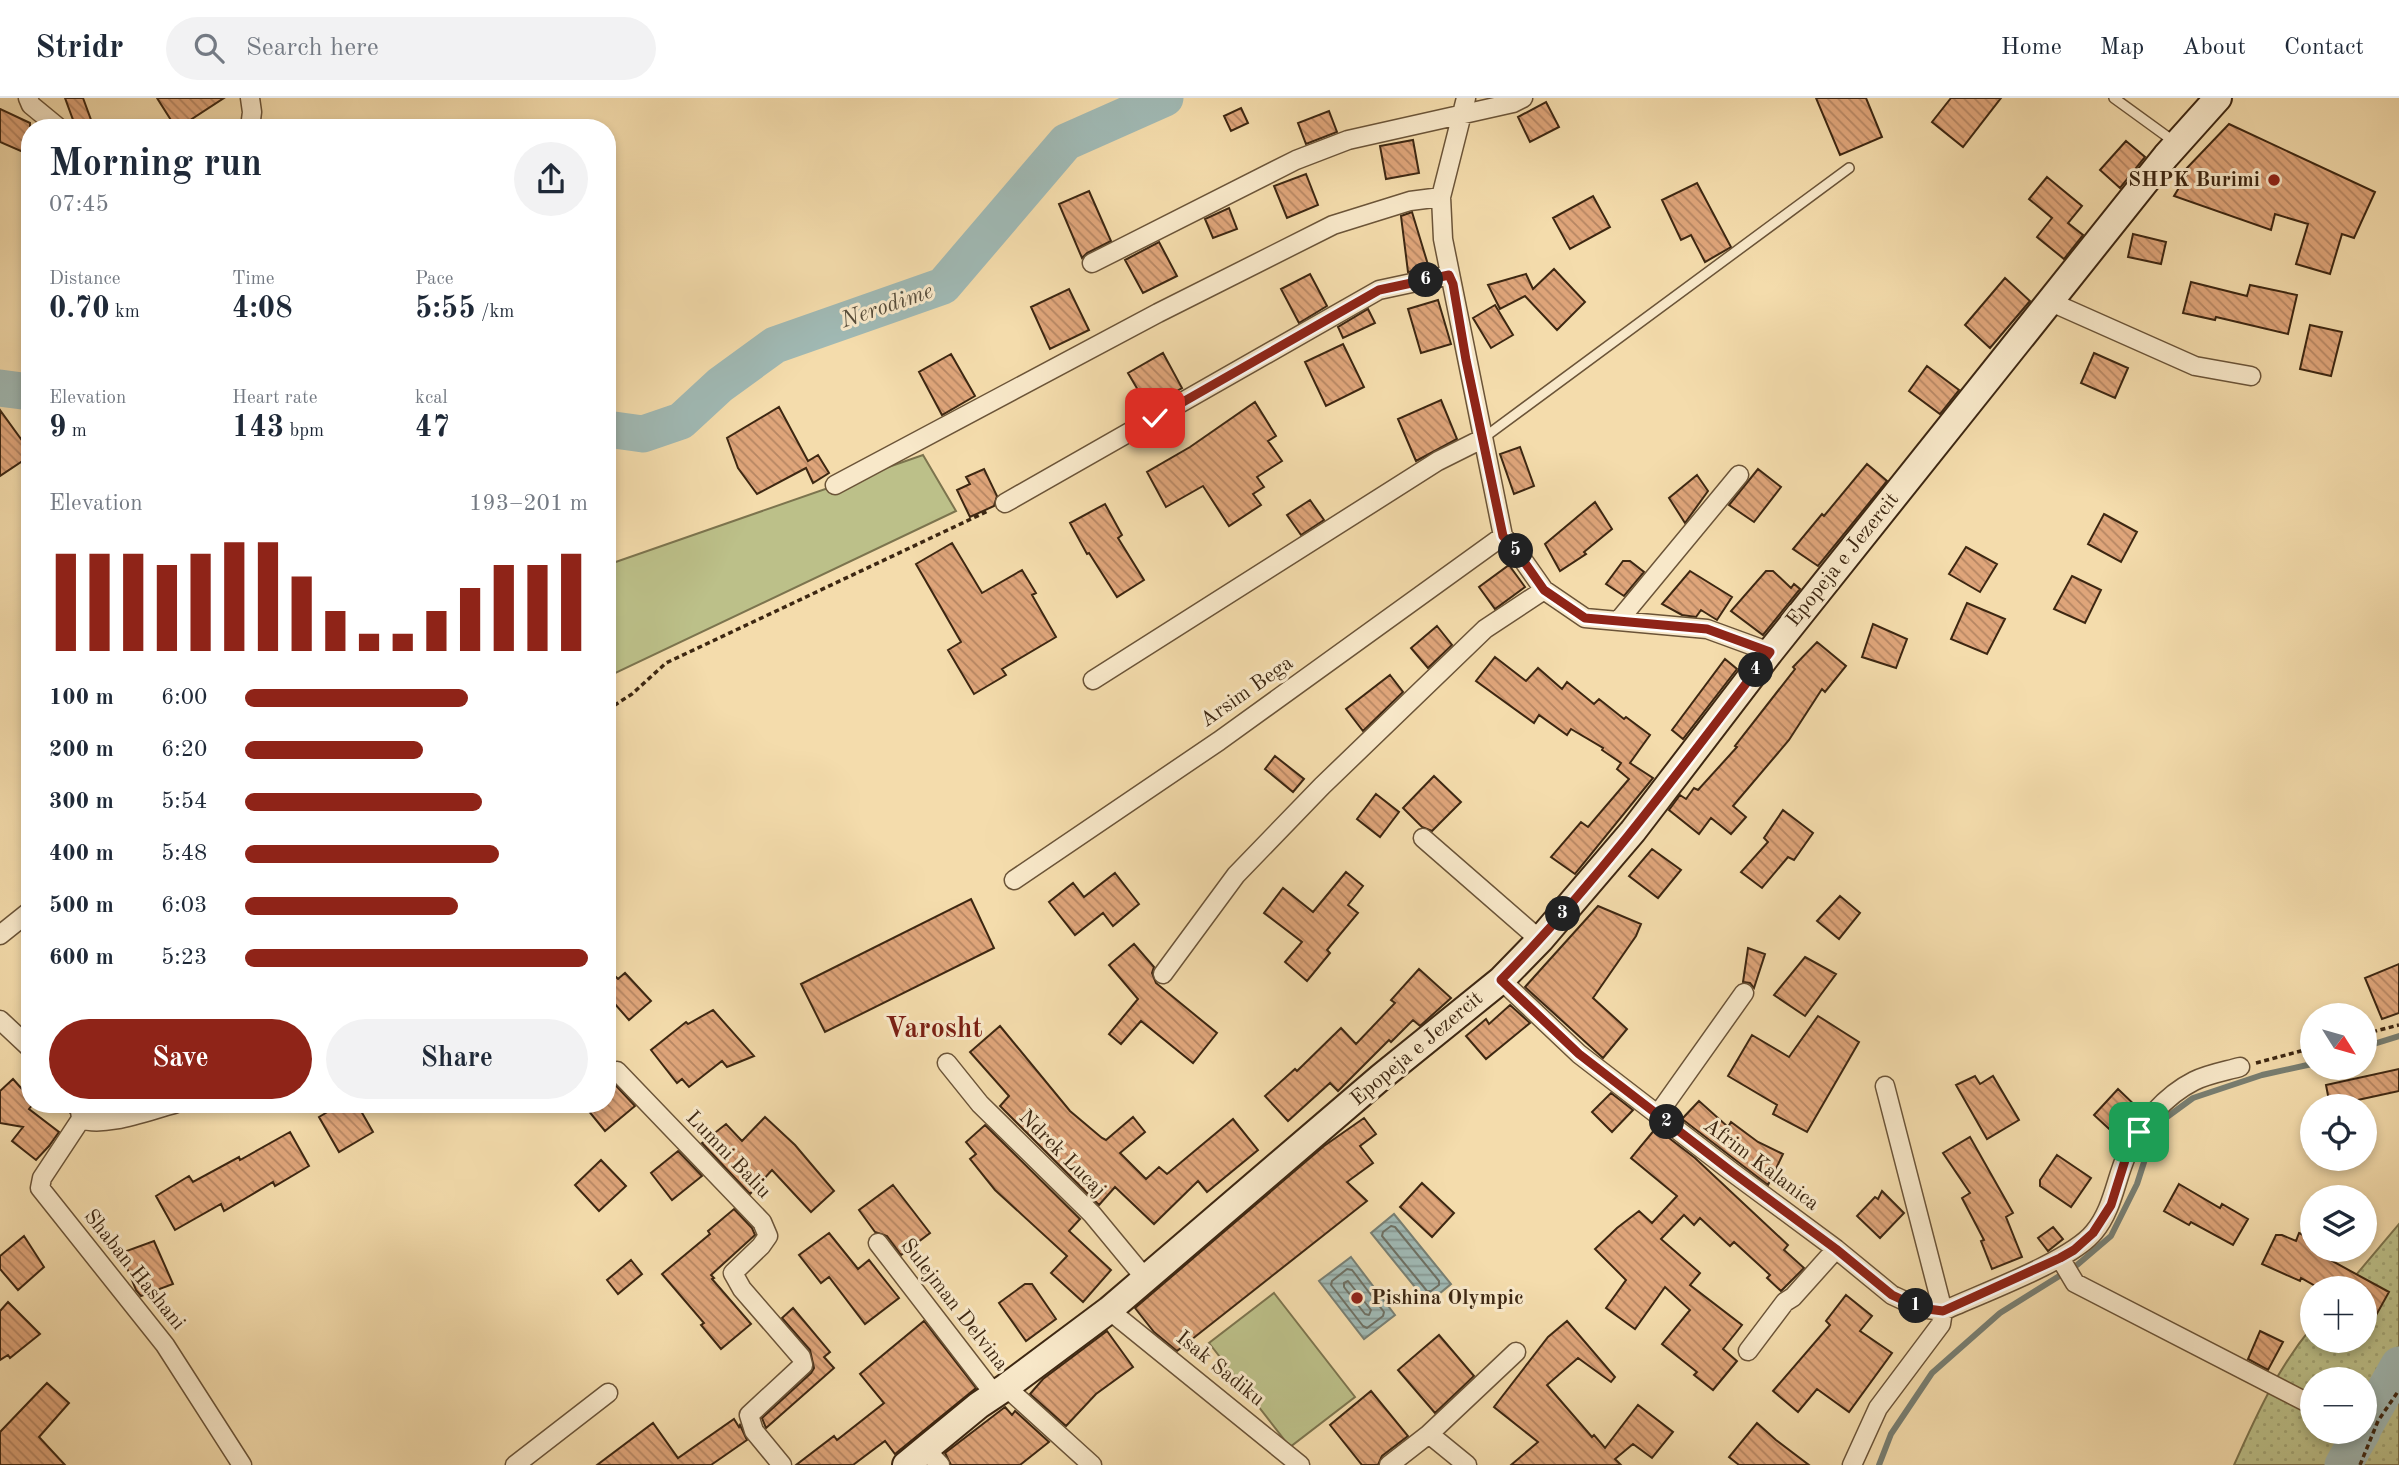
<!DOCTYPE html>
<meta charset="utf-8">
<style>
:root{--surface:#fff;--page:#f2f2f3;--text:#1f2937;--muted:#747a83;--line:#e0e1e3;--accent:#8f2418}
body{margin:0;font-family:"Old Standard TT",serif;background:var(--page);color:var(--text);height:100vh;display:flex;flex-direction:column;font-size:26px;white-space:nowrap}
*{box-sizing:border-box;margin:0}
p{font-size:23px;color:var(--muted)}
.icon{flex:none;width:38px;height:38px;fill:none;stroke:currentColor;stroke-width:2;stroke-linecap:round;stroke-linejoin:round}
.map{position:relative;flex:1;overflow:hidden}
.details{position:absolute;left:21px;top:21px;width:595px;height:994px;display:flex;flex-direction:column;background:var(--surface);border-radius:28px;box-shadow:0 4px 10px #0003}
.details>*{flex:none}
.needle{width:46px;rotate:127deg}
.tools{position:absolute;left:2300px;top:905px;display:grid;gap:14px}
.tools a{display:grid;place-items:center;width:77px;height:77px;border-radius:50%;background:var(--surface);box-shadow:0 4px 10px #0003;font-size:35px}
.pin{position:absolute;display:grid;place-items:center;width:60px;height:60px;color:#fff;margin:-30px;border-radius:14px;box-shadow:0 4px 10px #0006}
.km{position:absolute;width:35px;height:35px;margin:-18px;border-radius:50%;background:#222;color:#fff;font-size:19px;line-height:35px;text-align:center}
.round{display:grid;place-items:center;flex:none;width:74px;height:74px;border-radius:37px;background:var(--page)}
.headline{display:flex;align-items:center;justify-content:space-between;height:119px;padding:0 28px}
h1{font-size:38px;font-weight:700;line-height:52px}
.figures{display:grid;grid-template-columns:repeat(3,1fr);gap:10px;height:119px;padding:7px 28px}
.figures div{display:grid;align-content:center}
.figures b{font-size:30px;font-weight:700}
.figures small{font-size:19px;font-weight:400}
.figures p{font-size:19px}
.chart{height:196px;padding:14px 28px}
.chart p{display:flex;justify-content:space-between}
.chart svg{width:100%;height:126px;margin-top:7px;stroke:var(--accent);stroke-width:6}
.primary-button{display:flex;gap:14px;margin-top:auto;padding:14px 28px}
.primary-button a{flex:1;height:80px;border-radius:42px;background:var(--accent);color:#fff;font-size:28px;font-weight:700;line-height:80px;text-align:center}
.primary-button a+a{background:var(--page);color:var(--text)}
ul{padding:0 28px;list-style:none;font-size:23px}
li{display:grid;grid-template-columns:112px 84px 1fr;align-items:center;height:52px}
li i{height:18px;border-radius:9px;background:var(--accent)}
header{display:flex;align-items:center;gap:42px;box-sizing:border-box;height:98px;padding:0 35px;background:var(--surface);border-bottom:2px solid var(--line)}
header strong{font-size:33px}
nav{display:flex;gap:38px;margin-inline-start:auto;font-size:24px}
.search{width:490px;height:63px;background:var(--page);display:flex;align-items:center;gap:18px;box-sizing:border-box;padding:0 24px;border-radius:38px;color:var(--muted);font-size:26px}
.map>svg:first-child{display:block}
</style>
<header>
<strong>Stridr</strong>
<div class="search"><svg class="icon" aria-label="search" viewBox="0 0 24 24"><circle cx="10" cy="10" r="6"/><path d="M15 15l6 6"/></svg>Search here</div>
<nav><a>Home</a><a>Map</a><a>About</a><a>Contact</a></nav>
</header>
<div class="map">
<svg width="2399" height="1367" viewBox="0 0 2399 1367">
<defs>
<pattern id="park-dots" width="8" height="8" patternUnits="userSpaceOnUse" patternTransform="scale(1.75)"><rect width="8" height="8" fill="#bcc089"/><path d="M2 2h.1M6 6h.1" fill="none" stroke="#a2a575" stroke-width="1.8" stroke-linecap="round"/></pattern>
<pattern id="water-rules" width="6" height="5" patternUnits="userSpaceOnUse" patternTransform="scale(1.75)"><rect width="6" height="5" fill="#a0b9b4"/><path d="M0 2.5h6" fill="none" stroke="#849691"/></pattern>
<pattern id="building-back-hatch" width="6" height="6" patternUnits="userSpaceOnUse" patternTransform="scale(1.75)"><rect width="6" height="6" fill="#dfa57a"/><path d="M-1 5l2 2M0 0l6 6M5-1l2 2" fill="none" stroke="#b68663"/></pattern>
</defs>
<rect width="100%" height="100%" fill="#f4dcac"/>
<filter id="stains"><feTurbulence type="fractalNoise" baseFrequency=".00286" numOctaves="4"/><feColorMatrix values="0 0 0 0 .2 0 0 0 0 .09 0 0 0 0 .02 0 0 0 .5 -.17"/></filter>
<radialGradient id="worn" r=".72"><stop offset=".6" stop-color="#630" stop-opacity="0"/><stop offset="1" stop-color="#630" stop-opacity=".3"/></radialGradient>
<path fill="#bcc089" stroke="#7c744e" stroke-width="2" d="M923,357l33,56 -349,166v-112z
M1274,1195l81,104 -65,50 -81,-104z"/>
<path fill="url(#park-dots)" stroke="#7c744e" stroke-width="2" fill-rule="evenodd" d="M2399,1126v241h-165c22,-49 43,-96 78,-138v13h52v-52h-19zM2312,1281h52v53h-52z"/>
<path fill="url(#water-rules)" stroke="#787f73" stroke-width="2" d="M1394,1116l57,70 -23,19 -57,-70z
M1351,1159l44,58 -31,24 -45,-58z"/>
<g fill="none" stroke-linecap="round" stroke-linejoin="round">
<path stroke="#6e7063" stroke-width="2" d="M1391,1128l4,1 44,54v4l-8,6h-4l-45,-55 1,-4z
M1347,1171l5,1 32,42 -1,4 -16,12 -4,-2 -32,-41 1,-4z
M1348,1183l23,29 -2,5 -4,-1 -21,-27v-4z"/>
<path stroke="#787f73" stroke-width="6" d="M2364,949l35,-11
M1879,1367l12,-31 41,-61 68,-60 77,-48 34,-29 26,-52 19,-59 37,-27 69,-23 50,-11"/>
<path stroke="#a0b9b4" stroke-width="37" d="M0,290l30,4
M607,331l36,5 38,-13 39,-36 55,-40 168,-59 123,-144 99,-44
M2364,1329l35,-62
M2343,1367l19,-33"/>
</g>
<path fill="url(#building-back-hatch)" stroke="#3d2712" stroke-width="2" d="M65,0h18l11,30h-18z
M157,0h67l-46,30h-2z
M1816,0h50l16,39 -42,18z
M1951,0h50l-38,49 -31,-25z
M1546,4l13,25 -29,15 -12,-25z
M1241,10l7,15 -17,8 -7,-15z
M0,11l30,14v32l-30,-13z
M1329,13l8,21 -31,12 -8,-21z
M2229,26l146,68 -21,46 -12,-4 -12,40 -34,-10 12,-40 -33,-10 -4,16 -97,-34 14,-23 -3,-3z
M1413,42l6,33 -33,6 -6,-33z
M2126,43l19,16 -25,31 -20,-18z
M1306,76l12,31 -31,13 -13,-32z
M2047,79l35,29 -14,17 15,12 -19,24 -27,-22 15,-19 -23,-19z
M1697,85l34,64 -26,15 -14,-27 -10,5 -19,-40z
M1089,93l22,50 -24,12 -5,5 -23,-54z
M1593,98l17,31 -40,22 -17,-31z
M1229,110l8,21 -24,9 -8,-19z
M1412,114l17,56 -21,4 -7,-56z
M2133,136l33,8 -5,22 -33,-7z
M1159,144l18,34 -34,17 -18,-33z
M1554,171l31,33 -28,28 -32,-34 -25,13 -12,-24 38,-11 7,15z
M1310,176l17,32 -28,17 -18,-34z
M2005,180l25,23 -40,47 -25,-23z
M2191,184l56,14 3,-11 47,10 -9,39 -72,-17 -1,3 -32,-7z
M1069,191l20,41 -39,19 -19,-42z
M1438,202l13,44 -30,9 -13,-44z
M1495,207l18,30 -22,13 -18,-30z
M1368,211l7,14 -32,15 -5,-11z
M2310,227l32,7 -11,44 -31,-7z
M1343,246l21,43 -38,19 -21,-44z
M1163,255l19,35 -34,19 -20,-34z
M2094,255l34,15 -13,30 -34,-15z
M951,256l24,42 -33,19 -23,-43z
M1927,268l32,24 -19,24 -31,-23z
M1441,302l16,39 -41,22 -18,-42z
M1255,304l21,34 -8,5 14,20 -25,16 7,10 -11,7 8,11 -32,21 -26,-40 -37,21 -19,-35 43,-25z
M779,309l29,54 10,-6 11,18 -16,10 -7,-15 -49,26 -19,-26 -11,-30z
M0,312l21,29 9,-8v25l-30,20z
M1520,349l14,39 -20,8 -14,-40z
M1867,366l20,17 -69,85 -25,-17 29,-35 2,2z
M984,371l13,27 -3,10 -24,11 -13,-27 13,-6 -4,-7z
M1758,371l23,18 -27,35 -25,-17z
M1697,377l11,16 -23,32 -16,-25z
M1310,402l14,20 -23,15 -14,-20z
M1595,404l17,27 -28,23 2,2 -26,17 -15,-27z
M1105,406l17,31 -4,3 26,42 -27,17 -28,-44 -2,1 -17,-31z
M2104,416l33,18 -16,30 -33,-18z
M952,445l30,50 40,-23 14,23 -4,2 24,42 -54,32 4,6 -32,19 -26,-44 13,-8 -45,-78z
M1966,449l31,17 -17,28 -31,-18z
M1623,463h7l14,11 -20,24 -18,-12z
M1509,467l16,22 -30,22 -16,-22z
M1690,473l42,26 -15,23 -16,-10 -5,7 -14,-2 -20,-11z
M1766,473h7l18,17 3,-4 6,5 -37,46 -32,-24z
M2072,478l29,14 -16,33 -31,-14z
M1967,505l38,16 -18,35 -36,-15z
M1873,526l34,15 -11,29 -34,-11z
M1437,528l15,19 -24,23 -17,-20z
M1817,544l29,24 -21,26 -3,-3 -33,51 -56,66 13,11 -15,17 -20,-16 -12,16 -30,-24 11,-15 6,4 8,-11 4,2 39,-43 -2,-1 60,-77 -2,-2z
M1495,559l31,24 12,-13 24,21 5,-7 27,22 5,-5 25,20 2,-2 24,18 -20,28 23,15 -78,96 -24,-17 30,-35 7,5 41,-48 -12,-10 4,-6 -19,-13 1,-2 -32,-19 -4,6 -28,-20 -5,8 -58,-42z
M1725,561l12,10 -54,70 -11,-9z
M1390,577l13,17 -40,39 -17,-22z
M1275,658l29,23 -11,13 -28,-23z
M1434,678l27,26 -29,29 -10,-4 -19,-19z
M1376,696l23,18 -19,25 -23,-18z
M1783,712l30,23 -19,27 -6,-3 -26,31 -21,-16 27,-30 -4,-4z
M1652,751l29,21 -23,28 -29,-22z
M1346,774l17,14 -15,19 10,8 -31,37 3,3 -23,28 -22,-19 17,-20 -38,-29 19,-25 30,24z
M1115,775l24,31 -26,22 -10,-13 -28,22 -26,-33 24,-19 11,14z
M1840,798l20,17 -21,26 -22,-18z
M971,801l23,49 -169,84 -24,-48z
M1598,808l43,18 -5,12 -43,62 34,31 -24,29 -78,-71z
M1134,846l20,23 -2,6 4,10 61,50 -24,30 -52,-42 -20,23 -12,-10 29,-35 -29,-34z
M1748,850l17,6 -11,34 -4,-5 -7,-1z
M1805,859l31,17 -31,42 -31,-21z
M2399,866v49l-17,6 -17,-41z
M607,870l11,11 7,-6 26,28 -22,19 -22,-25z
M1419,871l32,29 -31,28 -7,-6 -22,22 -2,-2 -51,51 -8,-8 -42,38 -23,-25 30,-27 2,2 44,-43 15,16 39,-41 -4,-3z
M1510,907l20,18 -44,36 -20,-23 20,-17 3,5z
M713,912l41,46 -27,11 -5,-6 -33,26 -7,-8 -5,4 -26,-33 35,-28 2,2z
M1818,918l41,26 -52,90 -34,-18 4,-9 -49,-29 24,-41 37,22z
M1000,928l70,85 32,27 4,2 27,-23 12,15 -25,21 26,26 13,-12 8,7 66,-55 25,31 -51,42 -9,-11 -44,43 -39,-37 -16,18 -99,-99 9,-10 -39,-44z
M2399,971v22l-69,15 -4,-21z
M607,978l28,30 -30,25 -22,-27h24z
M1975,978l5,8 13,-8 26,44 -32,19 -31,-54z
M13,981l17,19v6h3l-4,5 30,23 -10,14 -13,14 -24,-19 11,-14 -23,-4v-32z
M2118,991l23,22 -22,27 -25,-23z
M1611,995l22,17 -21,22 -20,-20z
M1699,1003l29,26 3,-5 27,20 25,12 -15,31 -86,-66z
M341,1006h16l16,28 -34,20 -20,-35z
M765,1019l30,28 39,46 -23,21 -39,-42 -22,24 -48,-51 24,-19 16,17z
M1364,1020l12,16 -16,12 13,17 -26,19 20,19 -190,150 -23,-19 -19,-24 189,-162z
M985,1027l95,94 -11,12 42,39 -28,32 -32,-29 16,-17 -72,-66 -25,-31 6,-5 -10,-12z
M1656,1030l39,30 93,87 -4,5 20,18 -23,23 -14,-13 3,-3 -36,-33 -4,4 -30,-28 -6,7 -10,-10 -23,24 39,34 -10,12 52,40 -19,24 14,12 -24,29 -19,-15 3,-3 -35,-28 28,-34 -25,-23 -30,42 -29,-21 20,-28 -31,-31 22,-21 22,-17 13,12 25,-27 -46,-38z
M290,1034l19,34 -34,20 -2,-4 -49,29 -3,-7 -46,26 -19,-34 33,-20 4,6 46,-25 1,3z
M1970,1039l43,76 -7,4 16,40 -30,12 -11,-28 3,-1 -22,-42 8,-5 -27,-40z
M678,1053l24,25 -30,24 -21,-27z
M2057,1057l34,23 -20,29 -31,-21v-6z
M601,1062l25,26 -27,25 -24,-26z
M1422,1085l32,30 -22,24 -32,-30z
M2179,1086l41,24 2,-4 26,15 -15,26 -42,-23 -2,3 -25,-14z
M893,1087l37,48 -29,22 -14,-19 -12,-4 -16,-22z
M1882,1093l22,22 -24,25 -23,-22 18,-19 3,2z
M734,1111l18,19 3,7 -44,40 3,3 -2,1 39,45 -30,25 -20,-24 3,-2 -42,-49 48,-40 -2,-3z
M2053,1129l10,12 -15,12 -10,-13z
M829,1135l29,36 11,-9 30,38 -34,26 -36,-47 -8,6 -22,-28z
M2299,1135l13,6v11l77,42 -25,45v-49h-45l-18,-10 -1,3 -38,-17 14,-29h6l14,6z
M24,1138l20,31 -26,23 -18,-21v-13z
M154,1143l19,43 -32,12 -5,-6 -15,-37z
M631,1162l11,14 -24,20 -11,-14z
M1025,1186h7l24,35 -30,22 -27,-38z
M1846,1197l26,21 -12,15 32,22 -43,59 -32,-23 -19,23 -25,-21 57,-66 -4,-4z
M8,1204l32,32 -30,24 -2,-3 -8,5v-49z
M793,1210l37,44 -6,5 10,11 -68,60 -4,-10 49,-45 3,-5 -4,-18 -28,-32z
M924,1223l52,67 -81,66 -10,-13 -32,24h-57l38,-29 3,4 47,-37 -24,-29z
M1567,1223l48,56 -4,5 -33,-24 -31,27 45,52 2,-2 11,13 33,-43 35,27 -21,26 -19,-14 -18,15 6,6h-110l27,-23 -44,-35 54,-70z
M1107,1233l26,36 -37,27 -30,32 -36,-32 13,-15z
M2260,1233l23,11 -15,28 -20,-11z
M1439,1237l35,41 -39,37 -37,-43z
M47,1285l22,20 -30,34 26,28h-65v-33z
M1371,1293l37,45 -26,20 -4,9h-16l-32,-40z
M1005,1309l7,8 3,-4 34,31 -29,23h-69l-6,-12z
M734,1321l5,8 1,-2 7,15 -36,25h-114l56,-42 25,35z
M1757,1325l19,17 33,25h-70l-10,-8z"/>
<g fill="none" stroke-linecap="round" stroke-linejoin="round">
<g stroke="#6b5438" stroke-width="12">
<path id="service" d="M2114,0l62,45
M1482,341l367,-271"/>
</g>
<g stroke="#6b5438" stroke-width="21">
<path id="minor" d="M28,0l3,7 28,23
M250,0l2,14 -2,16
M1466,0l-25,99 2,42 60,297 15,17 26,37 41,28 122,11 63,23
M1092,165l204,-103 52,-20 165,-37 10,-5
M2051,204l144,64 56,10
M835,387l323,-172 175,-88 77,-24 31,-4
M1005,405l374,-213 70,-15
M1619,522l120,-145
M1093,582l345,-219 44,-22
M1423,740l117,102
M1014,782l205,-139 284,-205
M0,837l30,-24
M1163,876l73,-99 86,-89 163,-157 59,-39
M1501,882l78,74 153,118 104,77 56,46 28,13 23,3c37,-17 128,-50 151,-79 19,-23 21,-51 33,-78 12,-29 39,-59 67,-73 14,-7 32,-10 46,-14
M0,922l30,28
M947,965l33,41 112,110 53,64
M617,973l145,151 6,14 -7,10 -28,27 9,16 59,68 2,8 -54,50 5,16 28,34
M75,1006l5,6 1,9 -39,59 -2,10 125,157 77,120
M1658,1016l86,-121
M81,1021c23,9 69,-9 93,-15
M878,1145l117,152
M2060,1160l15,25 237,122
M1109,1212l191,155
M1748,1253l37,-49 8,-5 43,-48
M1006,1289l86,78
M1429,1336l87,-82
M926,1352l14,15
M515,1367l93,-72
M1389,1367l40,-31 38,31
M1852,1367l26,-57 63,-84 2,-13 -58,-225"/>
</g>
<g stroke="#3d2712" stroke-width="30">
<path id="secondary" d="M906,1367l73,-60 27,-18 103,-77 272,-233 120,-97 39,-40 93,-109 137,-179 396,-496 52,-58"/>
</g>
<path stroke="#3d2712" stroke-width="3.5" stroke-dasharray="5 3.5" stroke-linecap="butt" d="M607,612l25,-16 34,-31 322,-152
M2364,936l35,-9
M2256,965l56,-15
M2360,1367l18,-44 21,-31"/>
<use href="#service" stroke="#f8e8c9" stroke-width="9"/>
<use href="#minor" stroke="#f8e8c9" stroke-width="18"/>
<use href="#secondary" stroke="#f8e8c9" stroke-width="26"/>
</g>
<g fill="none" stroke-linecap="round" stroke-linejoin="round">
<g stroke="#fff" stroke-width="14">
<path id="route" d="M1155,320l224,-128 70,-15 4,9 13,76 37,176 15,17 26,37 41,28 122,11 63,23c-86,113 -170,227 -269,328l78,74 153,118 104,77 56,46 28,13 23,3 117,-53 14,-8 19,-17 18,-28 16,-51 12,-22"/>
</g>
<use href="#route" stroke="#8f2418" stroke-width="9"/>
</g>
<g fill="#8f2418" stroke="#f8e8c9" stroke-width="2.5">
<circle cx="2274" cy="82" r="7"/>
<circle cx="1357" cy="1200" r="7"/>
</g>
<g text-anchor="middle" dominant-baseline="central" stroke-width="6" stroke-linejoin="round" paint-order="stroke">
<g font-size="21" font-weight="bold" fill="#3d2712" stroke="#f8e8c9" text-anchor="end">
<text x="2260" y="82">SHPK Burimi</text>
<text x="1371" y="1200" text-anchor="start">Pishina Olympic</text>
</g>
<g font-size="21" fill="#3d2712" stroke="#f8e8c9">
<text transform="translate(1843 462) rotate(-51)">Epopeja e Jezercit</text>
<text transform="translate(1247 594) rotate(-35)">Arsim Bega</text>
<text transform="translate(1417 951) rotate(-40)">Epopeja e Jezercit</text>
<text transform="translate(1062 1056) rotate(45)">Ndrek Lucaj</text>
<text transform="translate(728 1057) rotate(46)">Lumni Baliu</text>
<text transform="translate(1761 1067) rotate(37)">Afrim Kalanica</text>
<text transform="translate(134 1172) rotate(51)">Shaban Hashani</text>
<text transform="translate(954 1207) rotate(52)">Sulejman Delvina</text>
<text transform="translate(1220 1271) rotate(39)">Isak Sadiku</text>
</g>
<g font-size="23" font-style="italic" fill="#564c3a" stroke="#f8e8c9">
<text transform="translate(887 208) rotate(-19)">Nerodime</text>
</g>
<g font-size="28" font-weight="bold" fill="#7a1f14" stroke="#f8e8c9">
<text x="934" y="932">Varosht</text>
</g>
</g>
<rect width="100%" height="100%" filter="url(#stains)"/>
<rect width="100%" height="100%" fill="url(#worn)"/>
</svg>
<div class="tools">
<a><svg class="needle" viewBox="-14 -14 28 28"><path d="M0-13l5 13h-10z" fill="#e53935"/><path d="M0 13l5-13h-10z" fill="#747a83"/></svg></a>
<a><svg class="icon" aria-label="locate" viewBox="0 0 24 24"><circle cx="12" cy="12" r="6"/><path d="M12 2v4M12 18v4M2 12h4M18 12h4"/></svg></a>
<a><svg class="icon" aria-label="layers" viewBox="0 0 24 24"><path d="M12 4l9 5-9 5-9-5zM3 14l9 5 9-5"/></svg></a>
<a>+</a>
<a>−</a>
</div>
<div class="pin" style="left:2139px;top:1034px;background:#1e9e55"><svg class="icon" aria-label="arrive" viewBox="0 0 24 24"><path d="M6 21V4h12l-3 4 3 4H6"/></svg></div>
<div class="pin" style="left:1155px;top:320px;background:#d93025"><svg class="icon" aria-label="check" viewBox="0 0 24 24"><path d="M5 12l5 5 9-10"/></svg></div>
<b class="km" style="left:1916px;top:1208px">1</b>
<b class="km" style="left:1667px;top:1024px">2</b>
<b class="km" style="left:1563px;top:816px">3</b>
<b class="km" style="left:1756px;top:572px">4</b>
<b class="km" style="left:1516px;top:453px">5</b>
<b class="km" style="left:1426px;top:182px">6</b>
<section class="details">
<div class="headline"><div><h1>Morning run</h1><p>07:45</p></div><a class="round"><svg class="icon" aria-label="share" viewBox="0 0 24 24"><path d="M12 15V3M7 8l5-5 5 5M5 13v7h14v-7"/></svg></a></div>
<div class="figures">
<div><p>Distance</p><b>0.70<small> km</small></b></div>
<div><p>Time</p><b>4:08</b></div>
<div><p>Pace</p><b>5:55<small> /km</small></b></div>
</div>
<div class="figures">
<div><p>Elevation</p><b>9<small> m</small></b></div>
<div><p>Heart rate</p><b>143<small> bpm</small></b></div>
<div><p>kcal</p><b>47</b></div>
</div>
<div class="chart"><p><span>Elevation</span>193–201 m</p>
<svg viewBox="0 0 160 44" preserveAspectRatio="none"><path d="M5 44V10M15 44V10M25 44V10M35 44V14M45 44V10M55 44V6M65 44V6M75 44V18M85 44V30M95 44V38M105 44V38M115 44V30M125 44V22M135 44V14M145 44V14M155 44V10"/></svg>
</div>
<ul>
<li><b>100 m</b>6:00<i style="width:65%"></i></li>
<li><b>200 m</b>6:20<i style="width:52%"></i></li>
<li><b>300 m</b>5:54<i style="width:69%"></i></li>
<li><b>400 m</b>5:48<i style="width:74%"></i></li>
<li><b>500 m</b>6:03<i style="width:62%"></i></li>
<li><b>600 m</b>5:23<i style="width:100%"></i></li>
</ul>
<div class="primary-button"><a>Save</a><a>Share</a></div>
</section>
</div>
